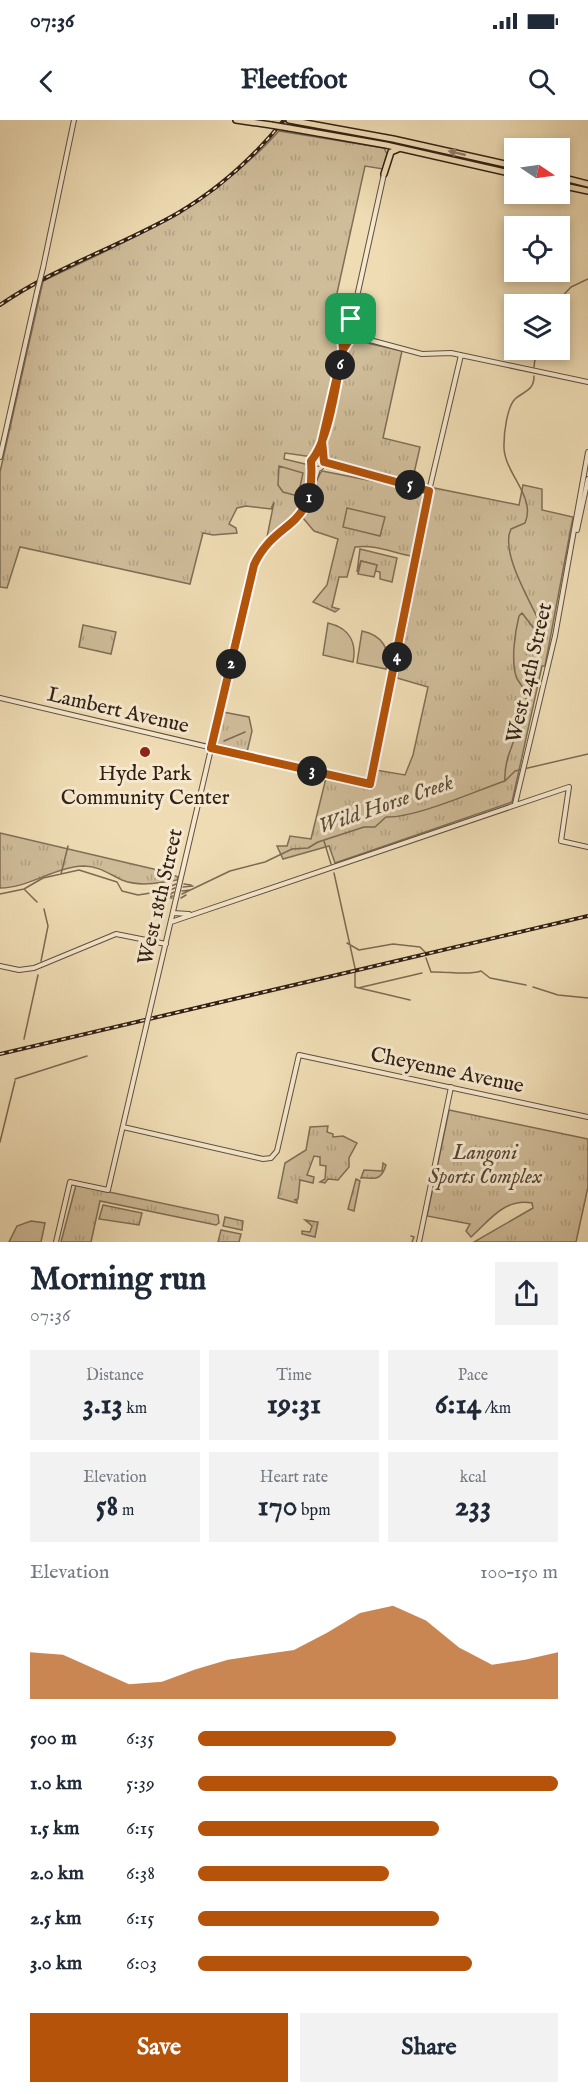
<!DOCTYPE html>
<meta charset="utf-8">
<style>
:root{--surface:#fff;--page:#f2f2f3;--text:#1f2937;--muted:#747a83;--accent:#b45309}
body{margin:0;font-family:"IM FELL English",serif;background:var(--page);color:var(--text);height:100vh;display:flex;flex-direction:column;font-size:22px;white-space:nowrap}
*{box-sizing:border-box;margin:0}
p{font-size:20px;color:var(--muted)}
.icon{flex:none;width:33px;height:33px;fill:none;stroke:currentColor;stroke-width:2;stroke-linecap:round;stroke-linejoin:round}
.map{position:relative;height:1122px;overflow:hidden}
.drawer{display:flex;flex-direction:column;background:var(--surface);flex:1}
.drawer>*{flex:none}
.needle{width:39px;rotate:103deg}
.fabs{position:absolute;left:504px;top:18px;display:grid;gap:12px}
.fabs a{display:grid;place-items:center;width:66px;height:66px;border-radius:0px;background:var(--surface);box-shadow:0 3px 9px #0003;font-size:30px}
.pin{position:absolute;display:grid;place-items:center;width:51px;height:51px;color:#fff;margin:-26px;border-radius:12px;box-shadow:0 3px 9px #0006}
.km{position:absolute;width:30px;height:30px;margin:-15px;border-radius:50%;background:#222;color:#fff;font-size:16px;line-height:30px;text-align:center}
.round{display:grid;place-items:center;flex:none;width:63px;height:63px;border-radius:0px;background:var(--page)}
.overview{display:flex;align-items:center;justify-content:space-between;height:102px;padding:0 30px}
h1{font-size:33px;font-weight:800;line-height:45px}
.metrics{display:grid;grid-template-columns:repeat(3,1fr);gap:9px;height:102px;padding:6px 30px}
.metrics div{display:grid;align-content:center;border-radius:0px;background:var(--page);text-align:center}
.metrics b{font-size:30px;font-weight:800}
.metrics small{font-size:16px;font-weight:400}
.metrics p{font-size:16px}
.chart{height:168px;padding:12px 30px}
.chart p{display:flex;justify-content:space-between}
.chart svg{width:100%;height:108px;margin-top:6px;fill:var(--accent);opacity:.7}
.action{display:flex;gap:12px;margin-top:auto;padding:12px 30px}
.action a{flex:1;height:69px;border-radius:0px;background:var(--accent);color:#fff;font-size:24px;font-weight:800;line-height:69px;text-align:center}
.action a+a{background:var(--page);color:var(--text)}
ul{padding:0 30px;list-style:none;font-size:20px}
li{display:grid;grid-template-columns:96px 72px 1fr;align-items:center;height:45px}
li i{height:15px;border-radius:8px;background:var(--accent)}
.status{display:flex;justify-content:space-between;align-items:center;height:42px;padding:0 30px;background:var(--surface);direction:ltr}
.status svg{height:16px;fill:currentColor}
header{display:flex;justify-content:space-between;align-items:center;height:78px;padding:0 30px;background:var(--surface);font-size:27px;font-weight:800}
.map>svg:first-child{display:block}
</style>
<div class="status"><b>07:36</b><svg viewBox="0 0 49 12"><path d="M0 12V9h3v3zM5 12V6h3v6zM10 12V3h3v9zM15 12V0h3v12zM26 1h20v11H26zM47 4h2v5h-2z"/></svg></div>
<header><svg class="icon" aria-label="back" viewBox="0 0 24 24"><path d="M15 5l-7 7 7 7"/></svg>Fleetfoot<svg class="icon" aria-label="search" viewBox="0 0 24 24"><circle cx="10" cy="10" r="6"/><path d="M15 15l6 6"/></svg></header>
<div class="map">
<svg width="588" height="1122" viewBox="0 0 588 1122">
<defs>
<pattern id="grass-tufts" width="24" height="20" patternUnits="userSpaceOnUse" patternTransform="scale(1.5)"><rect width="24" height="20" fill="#cfbc99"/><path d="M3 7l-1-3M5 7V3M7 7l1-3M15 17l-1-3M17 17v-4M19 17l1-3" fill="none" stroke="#b2a183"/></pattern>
</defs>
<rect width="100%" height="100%" fill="#efdcb4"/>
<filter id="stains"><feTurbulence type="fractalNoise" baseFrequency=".00333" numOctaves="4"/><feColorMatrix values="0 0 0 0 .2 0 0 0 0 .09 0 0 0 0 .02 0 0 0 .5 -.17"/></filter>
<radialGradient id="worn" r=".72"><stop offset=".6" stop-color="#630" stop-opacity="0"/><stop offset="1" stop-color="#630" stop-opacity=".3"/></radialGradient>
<path fill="url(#grass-tufts)" stroke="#806e57" stroke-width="1.5" d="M279,11l105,17 3,6 -4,15 -18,-3 -37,168 14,4v9h5l2,-6 5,-1 48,11 -19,87 37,9 -8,35 -83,-20 -3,-3 -1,-16 -5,-1 -4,13 -3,2 -28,-4 -1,6 21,5 5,4c-2,36 -16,53 -44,74l8,-40 -3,7 -25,-3 -9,2 -8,16 7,4 1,5 -24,2 -10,-2 -13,51 -170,-37 -13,41 -7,-1v-115l43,-191c88,-42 170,-76 236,-150z
M322,351l81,16 25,9 -12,61c-20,-3 -40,-13 -61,-10l-8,30h-8l-7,30 7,2 -4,3 -22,-10 14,-17 11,-46 -24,-8 -11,-13c10,-13 10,-38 19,-47z
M523,365l19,4v21l31,7 -28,149h-3l-30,136 -177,61 -6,-17 -46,13 -6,-13h10l3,-10 21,3 15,-61 47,10 3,-18 29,5 8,-20 15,-68 -31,-9 37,-190 85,17z
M360,429l37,9 -5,24 -12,-3v-7l-5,-1 2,-6 -16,-4 -4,11z
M83,505l33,7 -5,22 -32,-7z
M223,592l26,5 3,14 -5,21 -30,-6z
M0,713l162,38 16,6 -1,3c-18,3 -38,7 -55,0 -13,-6 -23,-14 -38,-14 -30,1 -55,22 -84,22z
M449,990l139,29v48l-12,55h-102l59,-34 -1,-5c-28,-5 -43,18 -61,34l-5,-6 4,-7 -43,-8z
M328,1006l-1,6 6,2v3l10,-1 14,7 -8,15v9l-11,13 -10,-1 -3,4 -5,-1 5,-3 1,-13 -6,-1v-8l-6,-1 -7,19 7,2 -1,6 -13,-3 -2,19 -4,1h3v3l-19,-5 7,-35 21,-13 4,-23z
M383,1043l3,2c-6,20 -16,11 -25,13l3,-8 18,1z
M356,1059l4,2 -6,30 -6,-2z
M76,1065l142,30 1,8 -3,2 -116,-24 -9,41h-30z
M103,1085l39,8 -3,12 -40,-6z
M225,1097l18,4 -1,9 -19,-4z
M305,1100l13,2 -3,15 -13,-3v-3l8,1 2,-6z
M221,1110l20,4 -2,8h-21z"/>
<path fill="#cfbc99" stroke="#806e57" stroke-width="1.5" d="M279,346l24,7 -5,23 -15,-4 -5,-7z
M347,388l38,9 -5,19 -37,-9z
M361,441l16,4 -3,12 -16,-3z
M328,503c21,5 29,19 25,39l-30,-7z
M362,511c20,4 29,18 24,38l-29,-6z
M31,1101l14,2 -4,19h-32l8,-16z"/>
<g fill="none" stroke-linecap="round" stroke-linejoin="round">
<path stroke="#7c6a54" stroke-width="1.5" d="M555,184l16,-17 17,-8
M534,247l2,-17
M224,621l21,-9
M505,661c-2,-30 21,-55 21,-85 0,-8 -8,-13 -10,-20 -5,-16 -1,-44 3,-60l3,-3 13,17 3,-3v-8c-9,-20 -38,-68 -27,-90l14,-6c12,-27 -23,-51 -21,-79 0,-11 3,-37 11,-45 9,-8 19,-8 19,-23
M324,721l7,23
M334,753l21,95v19l55,13
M61,754l7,-28
M184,764l7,1
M183,767l10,-1
M25,770l12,12
M182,771l8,-1
M157,772l19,-8
M162,773l13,-5
M0,774l24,-5 19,-11 36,-8 38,12 5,9 16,4 19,-3 8,5 8,-1
M182,774l48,-23 35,-9 27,-13 16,-1 10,-6 46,-15h11l11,-10c30,1 89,-26 119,-36l10,-10 73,-17
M167,776l7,-4
M166,777l6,1
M181,778l5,-3
M347,823l12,7 34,-6 27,3 5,5
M426,838l5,14c16,-1 36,4 50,-1l9,7 36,7
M41,841l7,-35 -4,-17
M533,867l25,8 30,3
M358,868l64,-15
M24,919l14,-64
M15,959l72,-23
M0,1022l15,-61
M411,1116l3,1 -2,5"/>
<g stroke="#604f3d" stroke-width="6">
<path id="minor" d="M43,148l31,-148
M342.5 216a4.5 4.5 0 1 1 9 0a4.5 4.5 0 1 1-9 0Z
M349,213l35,-159
M351,215l71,19 29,-1 137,29
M316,336l6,-15 22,-102
M311 343a6 6 0 1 1 12 0a6 6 0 1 1-12 0Z
M0,337l37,-165
M324,342l105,29
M577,410l11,-51
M0,578l370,87 59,-294 32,-136
M515,684l40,-168 33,-184
M173,793l16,1
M171,802l398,-135 -8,54 27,6
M0,846l19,4 15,-2 82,-34 50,10
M150,890l104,-445 7,-12 43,-43 14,-41
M123,1007l140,32 8,-1 6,-7 22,-96 289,62
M56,1122l14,-60 38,8 34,-146
M419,1122l32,-155"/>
</g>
<g stroke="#312015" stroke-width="8">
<path id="major" d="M236,0l35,5
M289,0l104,19 121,27
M289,8l97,17 128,29
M384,54l7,-22 7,-3
M560,57l28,7
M560,65l28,6"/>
</g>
<use href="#minor" stroke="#f5e8ce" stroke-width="4"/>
<use href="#major" stroke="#efdcb4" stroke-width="5"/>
<g stroke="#312015" stroke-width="4">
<path id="rail" d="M0,185c55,-38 121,-59 178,-92 41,-24 76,-56 106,-93
M0,934l588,-138"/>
</g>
<use href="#rail" stroke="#f5e8ce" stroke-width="1.5" stroke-dasharray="4.5" stroke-linecap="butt"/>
<g stroke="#604f3d" stroke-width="6" stroke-linecap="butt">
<path id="minor-bridge" d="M37,172l6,-24
M142,924l8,-34"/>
</g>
<g stroke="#312015" stroke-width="8" stroke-linecap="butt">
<path id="major-bridge" d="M271,5l18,3"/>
</g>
<use href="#minor-bridge" stroke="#f5e8ce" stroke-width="4"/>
<use href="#major-bridge" stroke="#efdcb4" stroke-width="5"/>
</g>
<defs><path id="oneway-solid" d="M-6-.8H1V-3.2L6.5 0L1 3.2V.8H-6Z" transform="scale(1.5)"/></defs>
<use fill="#907e64" href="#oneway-solid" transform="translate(457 33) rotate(-167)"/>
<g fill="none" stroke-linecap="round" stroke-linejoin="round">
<g stroke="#fff" stroke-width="12">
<path id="route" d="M351,199l-9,17 1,14c-7,31 -13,89 -32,111 5,71 -35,56 -57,104l-43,183 159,36 59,-293 -105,-29 -2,-21 21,-91 8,-13v-18"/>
</g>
<use href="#route" stroke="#b45309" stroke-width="8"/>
</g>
<circle fill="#8f2418" stroke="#f5e8ce" stroke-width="2" cx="145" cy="632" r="6"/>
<g text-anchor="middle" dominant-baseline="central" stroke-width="6" stroke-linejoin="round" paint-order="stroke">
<g font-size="21" fill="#312015" stroke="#f5e8ce">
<text transform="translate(530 553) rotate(-77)">West 24th Street</text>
<text transform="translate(118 591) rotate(13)">Lambert Avenue</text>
<text transform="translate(161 777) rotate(-77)">West 18th Street</text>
<text transform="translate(447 951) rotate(12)">Cheyenne Avenue</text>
</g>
<g font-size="21" fill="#312015" stroke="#f5e8ce">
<text x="145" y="654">Hyde Park<tspan x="145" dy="24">Community Center</tspan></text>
</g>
<g font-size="21" font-style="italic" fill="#584736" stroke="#f5e8ce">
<text x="485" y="1033">Langoni<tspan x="485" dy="24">Sports Complex</tspan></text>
</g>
<g font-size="22" font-style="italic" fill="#5d4b3a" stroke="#f5e8ce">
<text transform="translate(386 685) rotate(-19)">Wild Horse Creek</text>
</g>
</g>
<rect width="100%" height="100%" filter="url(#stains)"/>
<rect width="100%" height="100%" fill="url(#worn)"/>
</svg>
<div class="fabs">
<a><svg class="needle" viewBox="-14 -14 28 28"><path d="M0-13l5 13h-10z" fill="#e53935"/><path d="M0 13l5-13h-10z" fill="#747a83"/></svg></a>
<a><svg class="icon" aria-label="locate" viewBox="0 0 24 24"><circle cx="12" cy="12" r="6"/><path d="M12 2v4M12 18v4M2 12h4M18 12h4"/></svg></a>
<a><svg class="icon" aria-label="layers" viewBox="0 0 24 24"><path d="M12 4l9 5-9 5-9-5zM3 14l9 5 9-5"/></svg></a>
</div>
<div class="pin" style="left:351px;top:199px;background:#1e9e55"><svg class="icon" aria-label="arrive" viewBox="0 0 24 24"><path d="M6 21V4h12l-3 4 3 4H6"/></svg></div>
<b class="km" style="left:309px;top:378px">1</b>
<b class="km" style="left:231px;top:544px">2</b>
<b class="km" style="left:312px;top:651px">3</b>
<b class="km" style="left:397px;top:537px">4</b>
<b class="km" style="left:410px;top:365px">5</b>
<b class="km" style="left:340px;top:245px">6</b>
</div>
<section class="drawer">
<div class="overview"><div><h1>Morning run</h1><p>07:36</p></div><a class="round"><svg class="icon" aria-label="share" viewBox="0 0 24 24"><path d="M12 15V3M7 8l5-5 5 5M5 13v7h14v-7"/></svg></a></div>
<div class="metrics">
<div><p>Distance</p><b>3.13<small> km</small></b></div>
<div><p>Time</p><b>19:31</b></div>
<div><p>Pace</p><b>6:14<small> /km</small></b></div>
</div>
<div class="metrics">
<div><p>Elevation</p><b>58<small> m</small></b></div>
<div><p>Heart rate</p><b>170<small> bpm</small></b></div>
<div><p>kcal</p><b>233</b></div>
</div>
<div class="chart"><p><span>Elevation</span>100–150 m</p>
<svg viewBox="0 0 160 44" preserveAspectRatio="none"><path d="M0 44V25L10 26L20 32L30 38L40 37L50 32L60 28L70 26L80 24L90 17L100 9L110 6L120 12L130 23L140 30L150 28L160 25V44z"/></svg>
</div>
<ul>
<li><b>500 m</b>6:35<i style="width:55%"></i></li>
<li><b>1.0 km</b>5:39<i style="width:100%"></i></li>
<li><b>1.5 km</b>6:15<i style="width:67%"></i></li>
<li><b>2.0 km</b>6:38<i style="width:53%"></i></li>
<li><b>2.5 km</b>6:15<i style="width:67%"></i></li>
<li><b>3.0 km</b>6:03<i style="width:76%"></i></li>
</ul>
<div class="action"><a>Save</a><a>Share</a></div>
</section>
